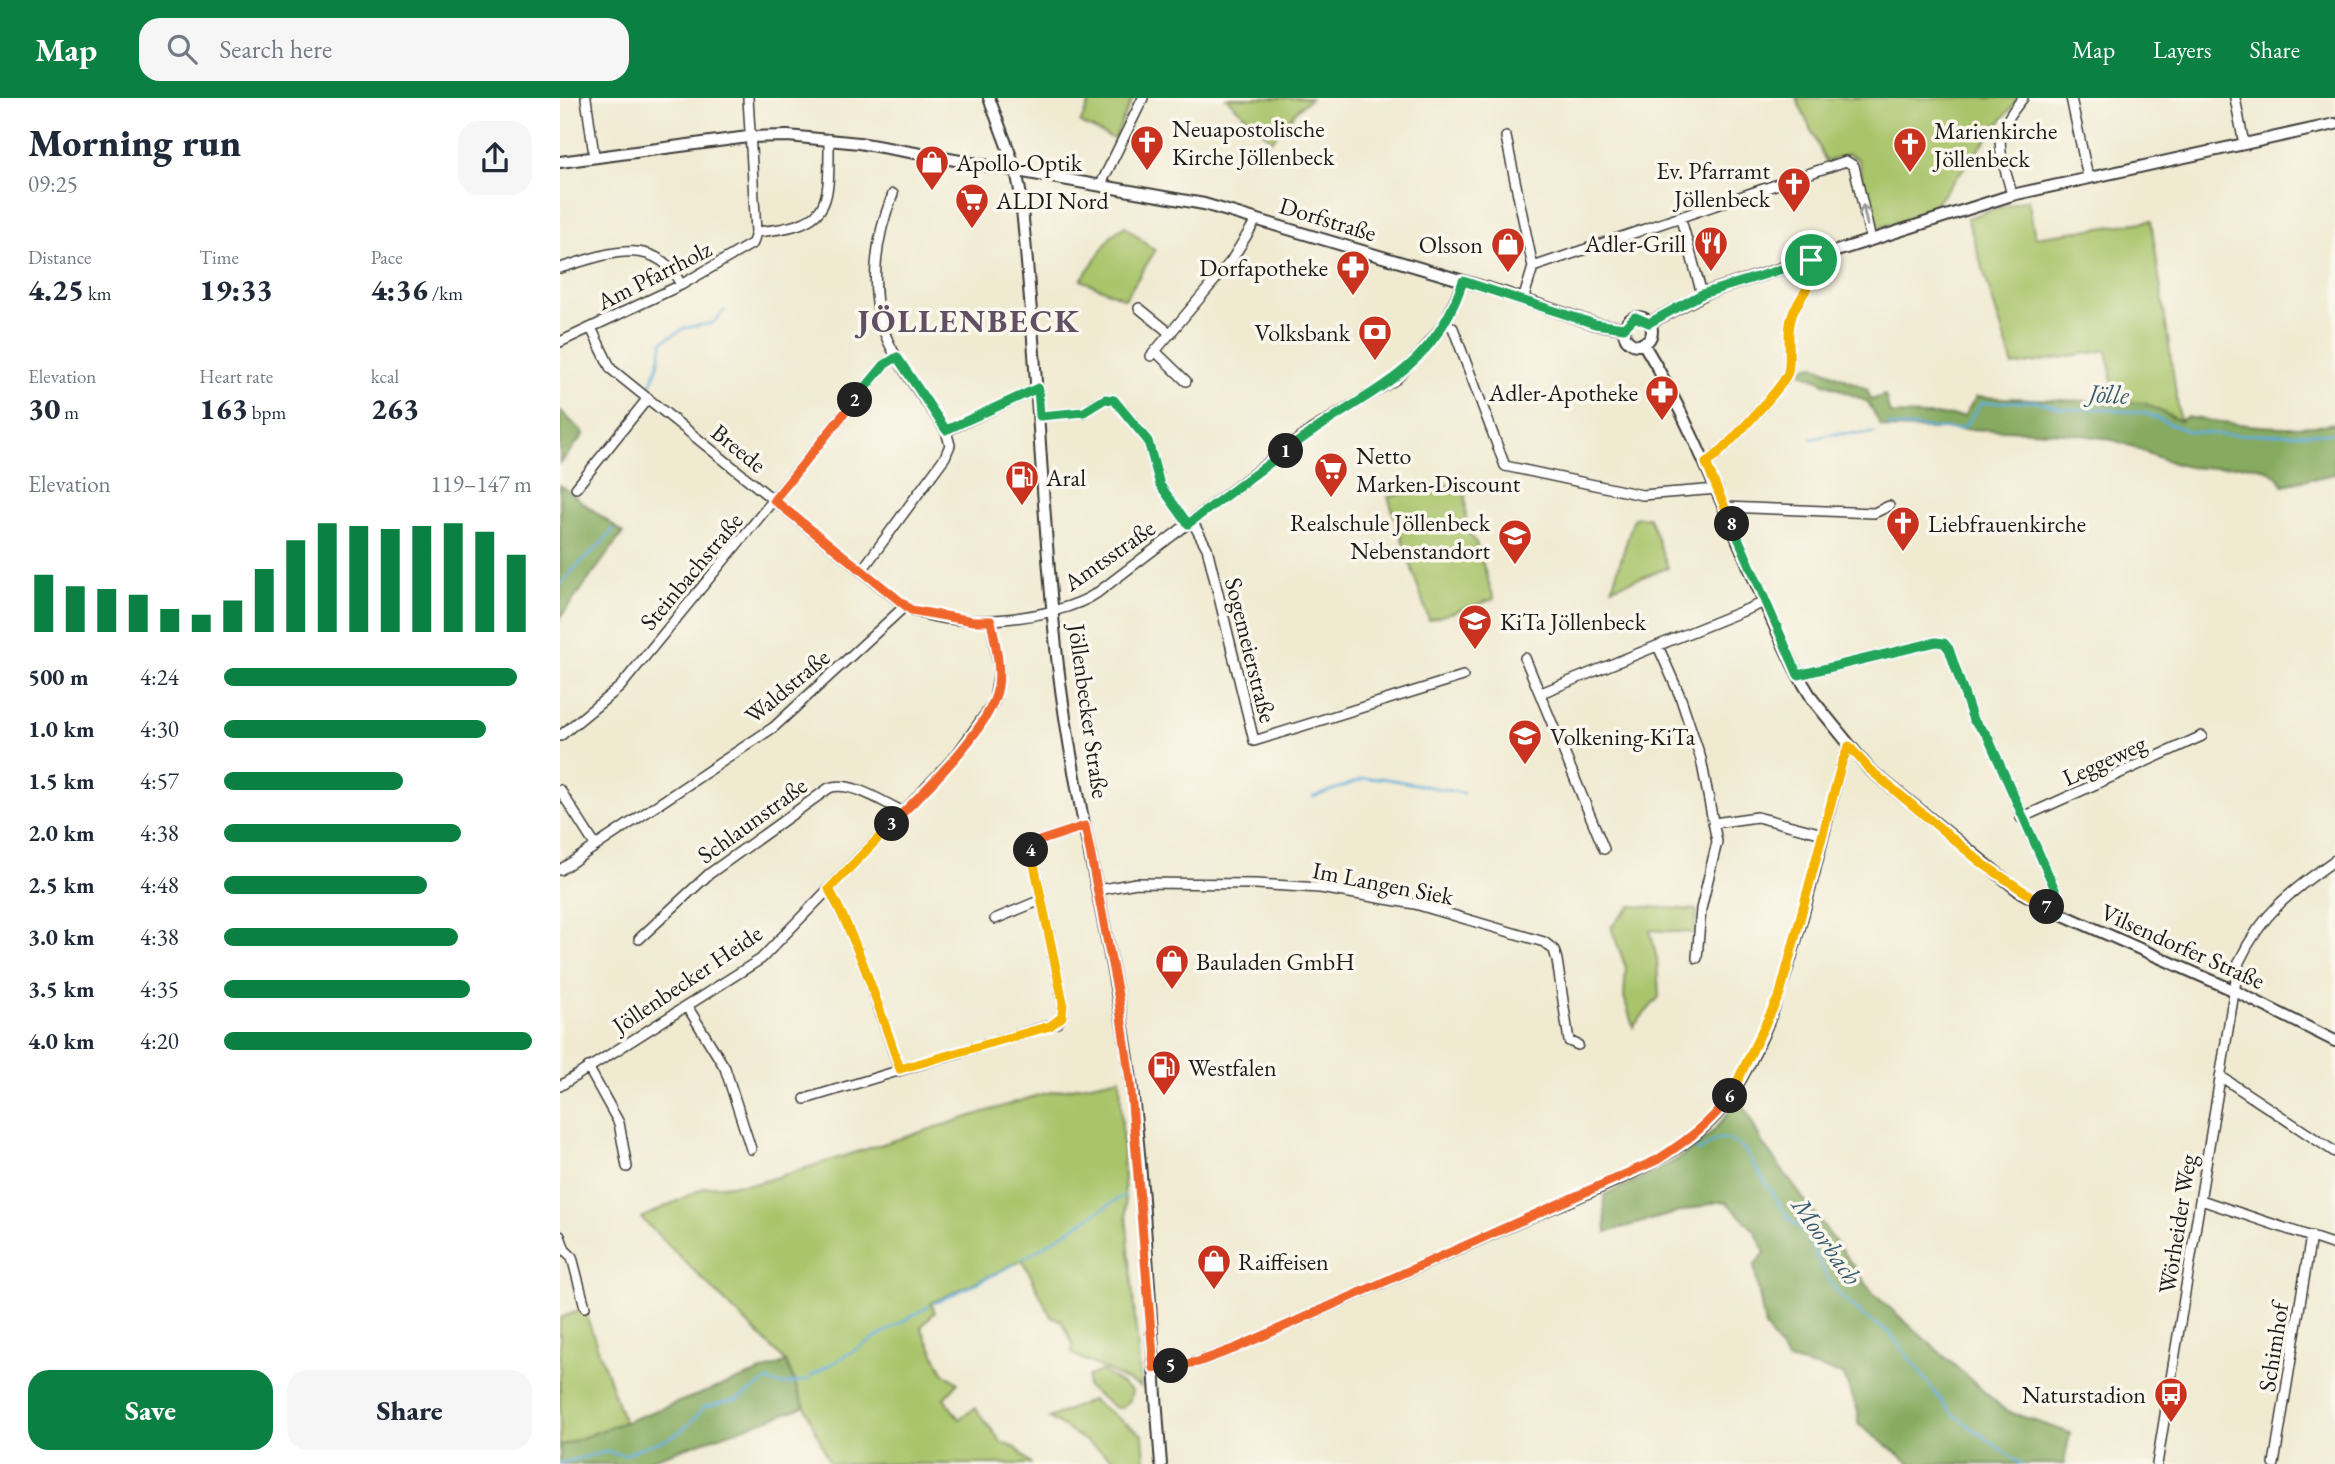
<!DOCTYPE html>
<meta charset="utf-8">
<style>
:root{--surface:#fff;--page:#f6f6f7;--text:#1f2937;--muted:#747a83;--accent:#0b8043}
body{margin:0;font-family:"EB Garamond",serif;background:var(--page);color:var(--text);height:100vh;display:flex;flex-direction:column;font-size:26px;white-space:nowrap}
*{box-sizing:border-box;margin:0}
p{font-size:23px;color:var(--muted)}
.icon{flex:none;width:38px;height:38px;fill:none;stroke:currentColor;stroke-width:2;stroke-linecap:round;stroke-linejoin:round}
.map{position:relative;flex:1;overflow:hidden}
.drawer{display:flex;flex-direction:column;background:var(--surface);width:560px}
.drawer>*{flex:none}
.pin{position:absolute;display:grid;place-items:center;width:60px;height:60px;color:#fff;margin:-30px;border:4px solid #fff;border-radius:50%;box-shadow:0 2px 7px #0007}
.km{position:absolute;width:35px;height:35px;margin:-18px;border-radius:50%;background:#222;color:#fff;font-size:19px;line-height:35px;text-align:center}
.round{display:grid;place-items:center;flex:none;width:74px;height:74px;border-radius:21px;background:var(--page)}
.summary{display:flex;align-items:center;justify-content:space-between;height:119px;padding:0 28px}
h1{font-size:38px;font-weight:800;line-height:52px}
.figures{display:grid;grid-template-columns:repeat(3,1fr);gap:10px;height:119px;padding:7px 28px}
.figures div{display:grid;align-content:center}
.figures b{font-size:30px;font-weight:800}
.figures small{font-size:19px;font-weight:400}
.figures p{font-size:19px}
.chart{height:196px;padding:14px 28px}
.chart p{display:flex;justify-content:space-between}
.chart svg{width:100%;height:126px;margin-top:7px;stroke:var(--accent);stroke-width:6}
.cta{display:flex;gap:14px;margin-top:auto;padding:14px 28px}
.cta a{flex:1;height:80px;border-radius:21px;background:var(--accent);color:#fff;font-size:28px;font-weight:800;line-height:80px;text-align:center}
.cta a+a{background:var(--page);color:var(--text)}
ul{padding:0 28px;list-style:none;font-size:23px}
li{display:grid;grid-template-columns:112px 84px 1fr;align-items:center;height:52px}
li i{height:18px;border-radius:9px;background:var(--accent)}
header{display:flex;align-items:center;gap:42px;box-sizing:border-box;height:98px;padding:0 35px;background:var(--accent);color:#fff}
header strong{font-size:33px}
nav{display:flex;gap:38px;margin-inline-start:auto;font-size:24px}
.search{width:490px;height:63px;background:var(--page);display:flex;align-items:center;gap:18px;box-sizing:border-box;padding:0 24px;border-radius:21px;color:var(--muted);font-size:26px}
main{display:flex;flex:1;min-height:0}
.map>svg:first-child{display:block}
</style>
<header>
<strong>Map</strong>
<div class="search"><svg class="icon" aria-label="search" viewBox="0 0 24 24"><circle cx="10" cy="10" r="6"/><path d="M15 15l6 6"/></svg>Search here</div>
<nav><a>Map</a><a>Layers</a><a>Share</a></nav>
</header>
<main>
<section class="drawer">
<div class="summary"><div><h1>Morning run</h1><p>09:25</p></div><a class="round"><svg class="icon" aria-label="share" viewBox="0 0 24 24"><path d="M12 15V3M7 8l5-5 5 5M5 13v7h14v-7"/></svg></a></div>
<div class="figures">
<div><p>Distance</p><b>4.25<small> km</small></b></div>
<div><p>Time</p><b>19:33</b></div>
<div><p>Pace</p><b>4:36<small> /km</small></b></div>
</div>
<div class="figures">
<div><p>Elevation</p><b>30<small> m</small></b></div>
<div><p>Heart rate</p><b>163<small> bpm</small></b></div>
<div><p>kcal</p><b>263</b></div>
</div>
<div class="chart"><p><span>Elevation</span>119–147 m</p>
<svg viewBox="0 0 160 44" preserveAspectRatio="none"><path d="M5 44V24M15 44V28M25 44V29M35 44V31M45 44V36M55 44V38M65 44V33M75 44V22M85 44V12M95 44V6M105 44V7M115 44V8M125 44V7M135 44V6M145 44V9M155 44V17"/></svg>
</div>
<ul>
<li><b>500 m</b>4:24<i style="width:95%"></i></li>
<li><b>1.0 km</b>4:30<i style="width:85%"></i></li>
<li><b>1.5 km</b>4:57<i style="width:58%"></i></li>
<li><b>2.0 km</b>4:38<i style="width:77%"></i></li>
<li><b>2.5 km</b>4:48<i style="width:66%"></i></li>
<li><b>3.0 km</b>4:38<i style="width:76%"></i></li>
<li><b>3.5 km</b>4:35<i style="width:80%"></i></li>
<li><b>4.0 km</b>4:20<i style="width:100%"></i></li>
</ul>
<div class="cta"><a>Save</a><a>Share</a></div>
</section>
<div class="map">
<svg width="1775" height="1366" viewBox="0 0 1775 1366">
<rect width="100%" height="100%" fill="#fbf7ec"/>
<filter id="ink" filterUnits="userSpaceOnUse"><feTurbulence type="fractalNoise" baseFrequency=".0143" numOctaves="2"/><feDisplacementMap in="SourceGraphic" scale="14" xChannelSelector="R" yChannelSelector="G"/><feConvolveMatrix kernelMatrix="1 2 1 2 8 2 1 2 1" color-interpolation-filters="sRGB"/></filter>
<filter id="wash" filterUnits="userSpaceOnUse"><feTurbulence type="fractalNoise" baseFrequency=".00686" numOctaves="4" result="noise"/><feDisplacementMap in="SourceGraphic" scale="28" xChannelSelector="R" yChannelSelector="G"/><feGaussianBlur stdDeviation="1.57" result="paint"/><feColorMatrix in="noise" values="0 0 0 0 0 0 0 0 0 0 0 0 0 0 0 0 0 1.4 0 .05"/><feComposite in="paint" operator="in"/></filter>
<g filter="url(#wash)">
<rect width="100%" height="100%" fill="#f0ead1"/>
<path fill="#a9c46a" stroke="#627043" stroke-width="2" d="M532,0h41l-19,41 -34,-16z
M666,0h85l-13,11 -26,31z
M1236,0h223l-82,104 -27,16 -35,11 -17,-70 -10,-5 -22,8z
M1468,101l7,38 116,-16 29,200 -36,-18h-28l-9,-53 -94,16 -46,-148z
M565,128l30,25 -30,48 -44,-19 31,-45z
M905,383l1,46 10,16 18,56 -65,21 -41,-123z
M1089,419l19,51 -56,20 22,-70z
M1071,808l66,4 -2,23 -45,-3 7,29 2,38 -26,30 -9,-30 2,-29 -15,-41z
M560,980l5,123 16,186 -69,-33 1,-10 -12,-24 -10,-3 -28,-57 -92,43 4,9 -14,15 22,45 15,11 -14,15 15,21 16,-11 27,35 14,5 15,16h-201l-44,-102 -145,-144 65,-31 52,-4 284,-89z
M24,1211l40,113 -64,24v-128z
M542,1273l30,20 -2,9 -8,8h-6l-29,-21 1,-11z
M532,1302l51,35 2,23 -5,6h-18l-73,-46z"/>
<path fill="#86aa5e" stroke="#51633d" stroke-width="2" d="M1254,267l53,24 4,11 14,-5 5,19 74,2 12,-19 168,6 36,18 6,-4c47,7 101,15 149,6v51l-52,11c-18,-33 -63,-13 -94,-18 -29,-5 -55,-24 -86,-29 -71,-11 -144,-8 -215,-10l-7,-2 -13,-24 -66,-29v-5z
M0,312l24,24 -24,30z
M0,387l63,48 -63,85z
M1178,996l25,50 111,150 132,117 64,22 -6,31h-153l-53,-40v-13l-15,-37 -55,-14 -23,-33 -11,-62 11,-12 -10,-22 -29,-29h-9l-111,30 -2,-37c51,-23 111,-46 134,-101z
M226,1264l18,45 -166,57h-78v-18z"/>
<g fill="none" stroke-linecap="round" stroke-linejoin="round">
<path stroke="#5eacd8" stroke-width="2.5" d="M88,293l10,-25 5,-25 22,-13 28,-5 12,-13
M1328,328l70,3 6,-2 18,-24 53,-2 30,8h38l42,4 42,18 39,4 109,-2
M1251,341l22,-5 42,-1
M0,487c16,-22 39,-35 54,-56
M753,699l51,-18 18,-1 81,15
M1136,1051l4,2 17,-12h10l16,9 45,69 15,14 24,46 13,18 22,20 28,18 60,79 71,52
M463,1161l102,-64
M441,1173l14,-7
M375,1205l62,-30
M251,1278l118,-70
M0,1365l46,-11 20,3c13,-9 23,-9 36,-14 19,-7 32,-20 42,-34l34,-8 30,-19c13,9 28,1 40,0"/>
</g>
</g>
<g filter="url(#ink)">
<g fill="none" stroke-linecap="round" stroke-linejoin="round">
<g stroke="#3c3b37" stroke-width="12">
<path id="minor" d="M26,0l8,57
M1511,0l17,79
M1675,0l9,46
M946,39l27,130 -10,33
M541,86l42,-86
M1452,97c-12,-48 -23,-56 11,-97
M1120,118l22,78
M196,134c76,-7 73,-25 73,-93
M973,169l313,-106 8,5 17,74
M0,170c43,-13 96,-36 121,17
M579,210l32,26
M885,224l8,6 52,138 137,29 76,-6
M31,230l20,41 294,237c41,26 153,14 192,-13l214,-163 85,-51 25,-26 24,-31 18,-41
M0,244l121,-57 72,-42 3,-11 -8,-134
M596,254l30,29
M591,258l80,-95 25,-41
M480,318l44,-4 21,-13 9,1 34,41 12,44 28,39
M386,333l92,-43
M1146,365c13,-7 79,-78 82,-91 4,-19 -3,-40 5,-59 8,-19 24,-31 18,-54
M16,390l72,-90
M1165,409l149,6 15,-7
M632,423l15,27 47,193 209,-65
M302,472l83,-113 5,-12 -4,-14c-19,-29 -43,-58 -58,-90 -21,-45 -13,-103 5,-147
M1098,548l22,50 21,63 16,83 -16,67 -4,49
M965,560l79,191
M1238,577l138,-33 8,1 5,6 24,71 14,15 70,159 4,20
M981,595l224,-91
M0,638l60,-49 264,-322 13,-8
M0,692l35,55
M1461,720l181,-82
M1154,725l43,-6 66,17
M0,772l214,-143 131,-121
M269,791c31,57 50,119 70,180
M538,792l38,-7 120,1 64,4 95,16 129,38 10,8 3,10 12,81 9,4
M435,821l46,-19
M79,841l70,-65 120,-86c22,-8 55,15 75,24
M127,908l38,62 26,81
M28,969l31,56 8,44
M1660,978l115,76
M0,988l201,-127 144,-149 52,-56 37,-52 5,-32 -8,-49
M245,1001l252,-76 5,-6 1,-15 -33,-158 55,-18
M1641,1102l134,45
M0,1138l5,14 7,7 13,50
M594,1270l44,-6 38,-14c93,-41 186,-83 280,-124 63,-29 162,-59 206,-115 65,-86 93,-243 120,-347l7,-16
M1597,1366l82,-502c23,-49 52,-71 96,-102
M1714,1366l37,-228"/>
</g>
<g stroke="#3c3b37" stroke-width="14">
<path id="major" d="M429,0l27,72 4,21c18,158 20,317 38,475 16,135 52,266 71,400 18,131 21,266 32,398
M0,64l188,-25 40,-1 71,7 345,61 300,89 91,31 29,4
M1064 233a14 14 0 1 1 28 0a14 14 0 1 1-28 0Z
M1089,225l59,-31 304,-97 323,-71
M1083,245c64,105 100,223 155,332l15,25 56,69 150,122 42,23 172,76 102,51"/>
</g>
<use href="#minor" stroke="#fff" stroke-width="9"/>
<use href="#major" stroke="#fff" stroke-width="10"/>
</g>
<defs><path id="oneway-shaft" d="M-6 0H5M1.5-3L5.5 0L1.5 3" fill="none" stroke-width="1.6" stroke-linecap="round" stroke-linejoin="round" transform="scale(1.75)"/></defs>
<use stroke="#999" href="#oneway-shaft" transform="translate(1305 117) rotate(-102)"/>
</g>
<g fill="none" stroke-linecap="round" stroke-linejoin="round" filter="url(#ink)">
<g stroke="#fff" stroke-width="14">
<path id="split-1" d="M726,353c71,-58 145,-71 177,-170l132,43 29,4 11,-11 14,6 53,-29 109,-34"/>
</g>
<g stroke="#fff" stroke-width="14">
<path id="split-2" d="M295,302l29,-35 13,-8 49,73 92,-42 2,28 44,-4 21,-13 9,1 34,41 12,44 28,39 98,-73"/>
</g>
<g stroke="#fff" stroke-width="14">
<path id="split-3" d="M295,302l-81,100 137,110 62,11h18c4,21 10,44 7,65 -6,42 -76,107 -106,138"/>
</g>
<g stroke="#fff" stroke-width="14">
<path id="split-4" d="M332,726l-63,65c31,57 50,119 71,180l150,-43 12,-9 1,-15 -32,-152"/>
</g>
<g stroke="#fff" stroke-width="14">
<path id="split-5" d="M471,752l-1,-6 55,-18 33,169 12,85 24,288 17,-2"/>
</g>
<g stroke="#fff" stroke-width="14">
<path id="split-6" d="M611,1268l27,-4 38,-14 421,-188c28,-18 54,-37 73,-64"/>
</g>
<g stroke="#fff" stroke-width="14">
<path id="split-7" d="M1170,998l50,-102 62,-232 7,-16 20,23 114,95 64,43"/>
</g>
<g stroke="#fff" stroke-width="14">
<path id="split-8" d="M1172,426l66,151 138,-33 8,1 5,6 24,71 14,15 70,159 3,20 -13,-7"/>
</g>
<g stroke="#fff" stroke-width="14">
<path id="split-9" d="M1172,426l-26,-61c13,-7 78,-77 82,-91 4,-19 -3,-40 5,-59 8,-19 24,-31 18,-53"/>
</g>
<use href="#split-1" stroke="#22a559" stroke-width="9"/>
<use href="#split-2" stroke="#22a559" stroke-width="9"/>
<use href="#split-3" stroke="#f0652b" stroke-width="9"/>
<use href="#split-4" stroke="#f5b400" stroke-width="9"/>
<use href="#split-5" stroke="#f0652b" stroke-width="9"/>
<use href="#split-6" stroke="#f0652b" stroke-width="9"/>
<use href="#split-7" stroke="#f5b400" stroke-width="9"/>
<use href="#split-8" stroke="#22a559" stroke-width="9"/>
<use href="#split-9" stroke="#f5b400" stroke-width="9"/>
</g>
<defs>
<g id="church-pin" transform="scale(1.75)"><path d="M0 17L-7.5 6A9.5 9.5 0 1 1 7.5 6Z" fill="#c8321e" stroke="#fbf7ec"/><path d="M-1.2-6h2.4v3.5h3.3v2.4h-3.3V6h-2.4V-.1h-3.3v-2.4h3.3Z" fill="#fff"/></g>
<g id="shop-pin" transform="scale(1.75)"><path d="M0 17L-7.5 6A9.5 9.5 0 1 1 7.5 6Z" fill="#c8321e" stroke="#fbf7ec"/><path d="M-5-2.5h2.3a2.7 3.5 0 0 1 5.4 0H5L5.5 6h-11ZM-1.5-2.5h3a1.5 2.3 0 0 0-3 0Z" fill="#fff"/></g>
<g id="supermarket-pin" transform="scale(1.75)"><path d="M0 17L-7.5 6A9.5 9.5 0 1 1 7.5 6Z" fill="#c8321e" stroke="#fbf7ec"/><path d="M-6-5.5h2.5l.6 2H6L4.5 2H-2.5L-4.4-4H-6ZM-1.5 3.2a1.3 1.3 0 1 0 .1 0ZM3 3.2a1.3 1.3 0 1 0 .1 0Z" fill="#fff"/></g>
<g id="restaurant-pin" transform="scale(1.75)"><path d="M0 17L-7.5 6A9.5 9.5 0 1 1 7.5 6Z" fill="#c8321e" stroke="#fbf7ec"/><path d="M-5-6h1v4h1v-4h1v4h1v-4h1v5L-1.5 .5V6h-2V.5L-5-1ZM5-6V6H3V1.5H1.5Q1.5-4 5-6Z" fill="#fff"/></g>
<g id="pharmacy-pin" transform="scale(1.75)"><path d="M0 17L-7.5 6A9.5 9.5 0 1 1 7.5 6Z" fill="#c8321e" stroke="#fbf7ec"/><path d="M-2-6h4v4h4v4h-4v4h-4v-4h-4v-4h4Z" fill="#fff"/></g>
<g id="bank-pin" transform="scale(1.75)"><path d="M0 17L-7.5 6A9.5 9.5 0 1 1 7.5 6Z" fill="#c8321e" stroke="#fbf7ec"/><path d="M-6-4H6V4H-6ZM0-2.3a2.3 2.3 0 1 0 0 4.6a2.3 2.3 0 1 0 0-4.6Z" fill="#fff"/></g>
<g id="fuel-pin" transform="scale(1.75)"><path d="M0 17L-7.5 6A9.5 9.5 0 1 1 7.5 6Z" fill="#c8321e" stroke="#fbf7ec"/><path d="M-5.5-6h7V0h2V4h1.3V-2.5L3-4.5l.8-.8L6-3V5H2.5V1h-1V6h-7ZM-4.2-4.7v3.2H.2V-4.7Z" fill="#fff"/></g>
<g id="school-pin" transform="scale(1.75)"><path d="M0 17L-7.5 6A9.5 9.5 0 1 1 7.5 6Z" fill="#c8321e" stroke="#fbf7ec"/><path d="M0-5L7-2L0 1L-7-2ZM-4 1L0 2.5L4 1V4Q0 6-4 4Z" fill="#fff"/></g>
<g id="bus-pin" transform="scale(1.75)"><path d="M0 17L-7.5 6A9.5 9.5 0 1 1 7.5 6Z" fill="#c8321e" stroke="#fbf7ec"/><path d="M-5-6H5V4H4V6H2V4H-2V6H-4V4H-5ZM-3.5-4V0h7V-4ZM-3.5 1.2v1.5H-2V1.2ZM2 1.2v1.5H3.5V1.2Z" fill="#fff"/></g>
</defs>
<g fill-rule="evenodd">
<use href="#church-pin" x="587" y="44"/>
<use href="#church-pin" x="1350" y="46"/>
<use href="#shop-pin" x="372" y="64"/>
<use href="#church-pin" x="1234" y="86"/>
<use href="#supermarket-pin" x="412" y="102"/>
<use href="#restaurant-pin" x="1151" y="145"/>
<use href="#shop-pin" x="948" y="146"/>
<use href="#pharmacy-pin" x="793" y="169"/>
<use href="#bank-pin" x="815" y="234"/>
<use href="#pharmacy-pin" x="1102" y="294"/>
<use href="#supermarket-pin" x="771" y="371"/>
<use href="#fuel-pin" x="462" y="379"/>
<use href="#church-pin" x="1343" y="425"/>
<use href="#school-pin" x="955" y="438"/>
<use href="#school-pin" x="915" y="523"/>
<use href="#school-pin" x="965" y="638"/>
<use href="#shop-pin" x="612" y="863"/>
<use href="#fuel-pin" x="604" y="969"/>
<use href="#shop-pin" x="654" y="1163"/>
<use href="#bus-pin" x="1611" y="1296"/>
</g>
<g text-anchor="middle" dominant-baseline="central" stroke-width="7" stroke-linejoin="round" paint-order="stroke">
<g font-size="24" fill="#1c1c1c" stroke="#fbf7ec" text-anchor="start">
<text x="612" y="30">Neuapostolische<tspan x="612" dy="28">Kirche Jöllenbeck</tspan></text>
<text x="1374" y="32">Marienkirche<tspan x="1374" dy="28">Jöllenbeck</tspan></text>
<text x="396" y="64">Apollo-Optik</text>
<text x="1210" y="72" text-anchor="end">Ev. Pfarramt<tspan x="1210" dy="28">Jöllenbeck</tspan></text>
<text x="436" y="102">ALDI Nord</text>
<text x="1126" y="145" text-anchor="end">Adler-Grill</text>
<text x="923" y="146" text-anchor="end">Olsson</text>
<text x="768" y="169" text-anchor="end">Dorfapotheke</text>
<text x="790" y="234" text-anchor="end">Volksbank</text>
<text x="1078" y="294" text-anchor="end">Adler-Apotheke</text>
<text x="796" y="357">Netto<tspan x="796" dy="28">Marken-Discount</tspan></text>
<text x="486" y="379">Aral</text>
<text x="930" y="424" text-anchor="end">Realschule Jöllenbeck<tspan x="930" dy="28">Nebenstandort</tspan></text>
<text x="1368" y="425">Liebfrauenkirche</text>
<text x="940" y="523">KiTa Jöllenbeck</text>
<text x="990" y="638">Volkening-KiTa</text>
<text x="636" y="863">Bauladen GmbH</text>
<text x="628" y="969">Westfalen</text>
<text x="678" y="1163">Raiffeisen</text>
<text x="1586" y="1296" text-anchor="end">Naturstadion</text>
</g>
<g font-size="24" fill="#1c1c1c" stroke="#fbf7ec">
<text transform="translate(768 121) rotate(17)">Dorfstraße</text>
<text transform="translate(94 177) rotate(-27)">Am Pfarrholz</text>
<text transform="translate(179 350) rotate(39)">Breede</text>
<text transform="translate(549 457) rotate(-35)">Amtsstraße</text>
<text transform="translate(131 473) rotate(-50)">Steinbachstraße</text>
<text transform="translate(691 552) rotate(76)">Sogemeierstraße</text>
<text transform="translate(227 588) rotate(-40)">Waldstraße</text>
<text transform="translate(529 613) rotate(82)">Jöllenbecker Straße</text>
<text transform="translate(1544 662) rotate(-25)">Leggeweg</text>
<text transform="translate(192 722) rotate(-36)">Schlaunstraße</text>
<text transform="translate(823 785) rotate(11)">Im Langen Siek</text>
<text transform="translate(1623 848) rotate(24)">Vilsendorfer Straße</text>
<text transform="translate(127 881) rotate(-34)">Jöllenbecker Heide</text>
<text transform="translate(1617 1126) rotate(-81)">Wörheider Weg</text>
<text transform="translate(1713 1249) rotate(-81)">Schimhof</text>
</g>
<g font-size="26" font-style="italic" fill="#3a5d71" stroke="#fbf7ec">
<text transform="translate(1549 296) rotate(3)">Jölle</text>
<text transform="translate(1267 1143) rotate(55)">Moorbach</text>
</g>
<g font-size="32" font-weight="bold" letter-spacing="2" fill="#614f64" stroke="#fbf7ec">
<text x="409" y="223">JÖLLENBECK</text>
</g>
</g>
</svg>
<div class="pin" style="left:1251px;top:162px;background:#1e9e55"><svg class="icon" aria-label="arrive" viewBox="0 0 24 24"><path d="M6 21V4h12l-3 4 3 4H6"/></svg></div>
<b class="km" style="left:726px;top:353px">1</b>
<b class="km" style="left:295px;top:302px">2</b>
<b class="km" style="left:332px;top:726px">3</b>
<b class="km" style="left:471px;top:752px">4</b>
<b class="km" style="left:611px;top:1268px">5</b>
<b class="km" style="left:1170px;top:998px">6</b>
<b class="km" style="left:1487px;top:809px">7</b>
<b class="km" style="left:1172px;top:426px">8</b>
</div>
</main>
